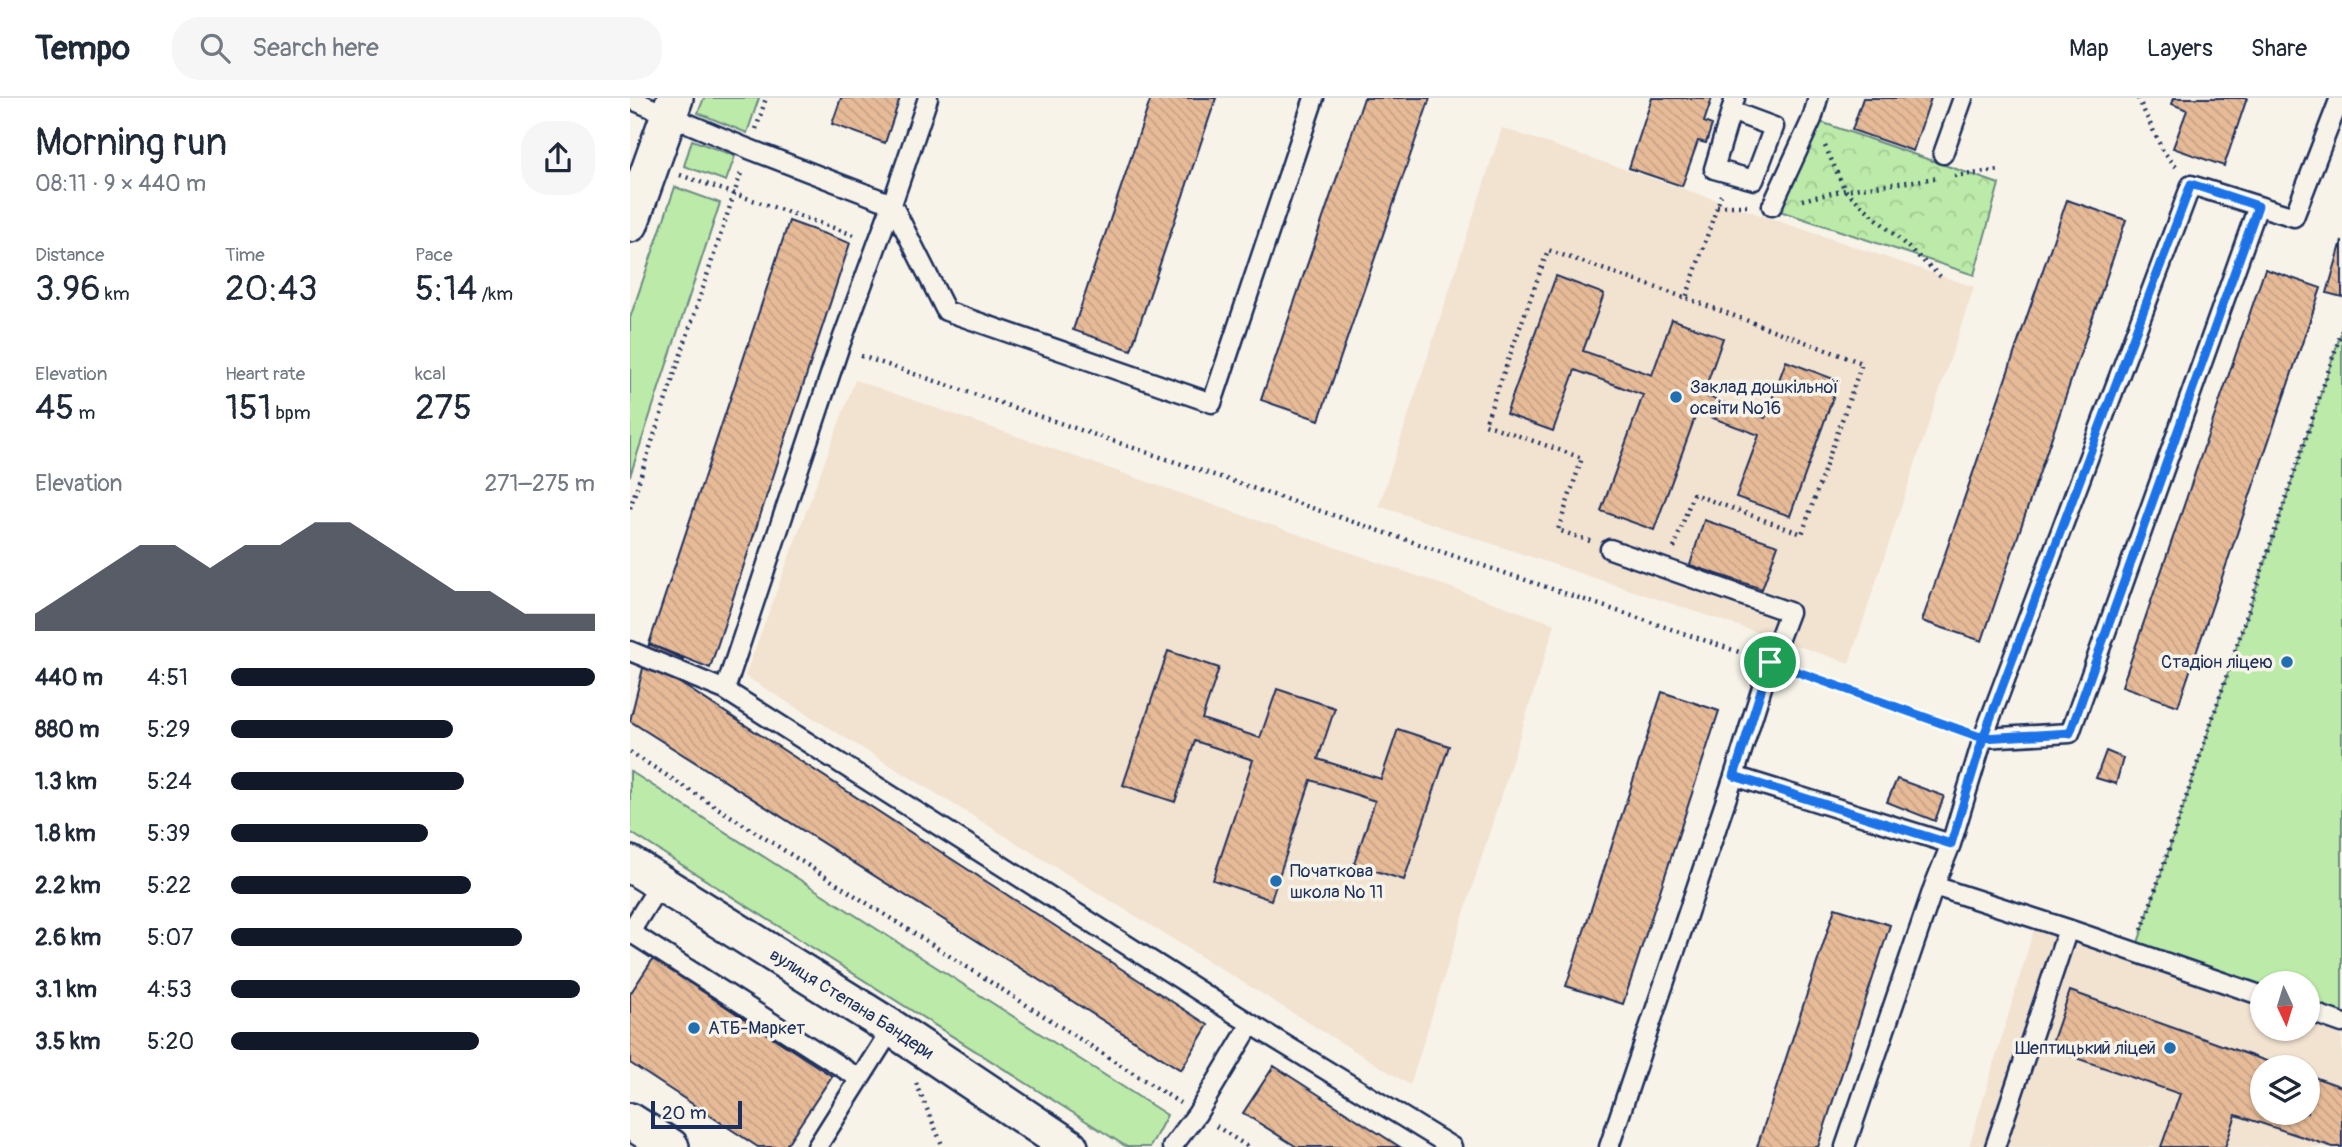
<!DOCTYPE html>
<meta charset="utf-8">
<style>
:root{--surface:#fff;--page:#f6f6f7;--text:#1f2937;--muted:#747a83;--line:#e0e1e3;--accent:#111827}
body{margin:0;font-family:Pangolin,sans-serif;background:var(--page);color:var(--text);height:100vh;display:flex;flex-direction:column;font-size:26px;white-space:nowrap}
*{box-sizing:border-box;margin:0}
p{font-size:23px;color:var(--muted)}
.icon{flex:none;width:38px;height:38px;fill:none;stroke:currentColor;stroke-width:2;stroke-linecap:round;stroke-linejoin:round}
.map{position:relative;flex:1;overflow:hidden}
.panel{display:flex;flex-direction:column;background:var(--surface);width:630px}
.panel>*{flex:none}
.needle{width:46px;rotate:176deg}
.tools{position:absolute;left:1620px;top:873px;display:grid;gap:14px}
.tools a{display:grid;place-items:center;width:70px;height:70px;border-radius:50%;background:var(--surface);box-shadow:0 2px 5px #0004;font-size:35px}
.scale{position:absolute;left:21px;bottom:18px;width:91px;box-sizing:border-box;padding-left:7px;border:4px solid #1b2f5e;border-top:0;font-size:19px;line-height:24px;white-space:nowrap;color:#1b2f5e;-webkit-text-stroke:5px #f7f3e8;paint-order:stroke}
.pin{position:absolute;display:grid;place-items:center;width:60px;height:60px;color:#fff;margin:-30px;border:4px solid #fff;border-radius:50%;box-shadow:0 2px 7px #0007}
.round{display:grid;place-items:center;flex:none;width:74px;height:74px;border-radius:28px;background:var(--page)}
.summary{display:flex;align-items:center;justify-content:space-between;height:119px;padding:0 35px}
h1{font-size:38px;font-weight:600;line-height:52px}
.metrics{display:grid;grid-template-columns:repeat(3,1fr);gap:10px;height:119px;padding:7px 35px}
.metrics div{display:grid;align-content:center}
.metrics b{font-size:35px;font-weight:600}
.metrics small{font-size:19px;font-weight:400}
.metrics p{font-size:19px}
.chart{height:196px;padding:14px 35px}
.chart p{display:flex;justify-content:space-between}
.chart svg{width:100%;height:126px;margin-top:7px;fill:var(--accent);opacity:.7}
ul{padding:0 35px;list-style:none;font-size:23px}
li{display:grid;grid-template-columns:112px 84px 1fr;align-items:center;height:52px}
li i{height:18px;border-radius:9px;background:var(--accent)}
header{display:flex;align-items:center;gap:42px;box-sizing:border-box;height:98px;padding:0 35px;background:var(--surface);border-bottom:2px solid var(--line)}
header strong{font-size:33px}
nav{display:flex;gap:38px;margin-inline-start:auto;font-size:24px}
.search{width:490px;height:63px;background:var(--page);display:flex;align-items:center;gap:18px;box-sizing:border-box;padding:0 24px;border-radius:28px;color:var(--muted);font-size:26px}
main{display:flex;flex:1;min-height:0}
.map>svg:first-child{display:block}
</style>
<header>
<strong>Tempo</strong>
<div class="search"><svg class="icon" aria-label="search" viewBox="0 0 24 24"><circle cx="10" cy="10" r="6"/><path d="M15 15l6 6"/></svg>Search here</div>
<nav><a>Map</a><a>Layers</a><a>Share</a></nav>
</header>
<main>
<section class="panel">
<div class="summary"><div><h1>Morning run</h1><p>08:11 · 9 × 440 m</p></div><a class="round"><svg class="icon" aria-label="share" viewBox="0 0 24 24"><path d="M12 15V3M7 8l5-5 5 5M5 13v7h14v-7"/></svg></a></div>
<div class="metrics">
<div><p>Distance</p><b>3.96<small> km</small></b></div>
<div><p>Time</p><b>20:43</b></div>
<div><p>Pace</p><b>5:14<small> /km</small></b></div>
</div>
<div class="metrics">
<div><p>Elevation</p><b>45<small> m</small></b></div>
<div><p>Heart rate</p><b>151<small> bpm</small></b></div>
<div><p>kcal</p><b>275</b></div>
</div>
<div class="chart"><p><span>Elevation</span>271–275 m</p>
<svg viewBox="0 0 160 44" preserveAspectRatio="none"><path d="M0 44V38L10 30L20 22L30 14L40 14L50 22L60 14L70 14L80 6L90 6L100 14L110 22L120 30L130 30L140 38L150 38L160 38V44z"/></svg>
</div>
<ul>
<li><b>440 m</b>4:51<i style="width:100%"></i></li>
<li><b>880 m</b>5:29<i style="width:61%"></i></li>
<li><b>1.3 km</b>5:24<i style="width:64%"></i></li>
<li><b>1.8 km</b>5:39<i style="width:54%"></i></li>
<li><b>2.2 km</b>5:22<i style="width:66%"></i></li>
<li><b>2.6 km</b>5:07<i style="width:80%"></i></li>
<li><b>3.1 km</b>4:53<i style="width:96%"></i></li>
<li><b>3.5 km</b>5:20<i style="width:68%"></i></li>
</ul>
</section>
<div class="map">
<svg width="1712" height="1049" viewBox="0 0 1712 1049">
<defs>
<pattern id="park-crowns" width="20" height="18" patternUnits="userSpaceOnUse" patternTransform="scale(1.75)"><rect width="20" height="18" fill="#bceaa8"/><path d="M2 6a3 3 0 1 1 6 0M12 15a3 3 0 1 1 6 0" fill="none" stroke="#a1c993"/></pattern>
<pattern id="building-back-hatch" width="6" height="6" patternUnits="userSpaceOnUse" patternTransform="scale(1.75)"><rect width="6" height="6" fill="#e7bb97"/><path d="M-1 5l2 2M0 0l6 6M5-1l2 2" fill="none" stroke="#c6a185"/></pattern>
</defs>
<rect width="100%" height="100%" fill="#f7f3e8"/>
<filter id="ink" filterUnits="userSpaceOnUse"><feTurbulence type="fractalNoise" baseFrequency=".0143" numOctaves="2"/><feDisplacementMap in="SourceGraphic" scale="14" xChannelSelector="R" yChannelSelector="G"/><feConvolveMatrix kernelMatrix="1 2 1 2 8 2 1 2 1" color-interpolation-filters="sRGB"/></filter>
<g filter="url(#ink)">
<path fill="#f2e2d0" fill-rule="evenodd" d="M872,30l472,159 -125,376 -470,-157z
M225,282l700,244 -145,461 -665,-409z
M1407,821l226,77v33h45v-18l34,11v125h-373zM1633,970h45v45h-45z"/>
<path fill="#bceaa8" stroke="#6c8c83" stroke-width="2" d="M74,0h55l-12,35 -49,-20z
M62,42l43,16 -9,25 -42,-15z
M45,89l45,16 -90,273v-158z
M1712,232v693l-34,-12v-27h-45v12l-128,-44z
M0,673l537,344 -17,32h-23l-497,-315z"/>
<path fill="url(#park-crowns)" stroke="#6c8c83" stroke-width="2" d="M1182,21l187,65 -25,91 -194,-64z"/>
<path fill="url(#building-back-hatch)" stroke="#1b2f5e" stroke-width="2" d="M211,0h59l-15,45 -53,-19z
M521,0h65l-85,252 -58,-20z
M734,0h66l-111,322 -58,-20z
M1022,0h60l-8,24 8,3 -6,18 -8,-2 -16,45 -53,-18z
M1233,0h68l-18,53 -61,-21z
M1544,0h73l-23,68 -51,-18 14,-38 -15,-6z
M1437,102l59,20 -144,421 -60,-20z
M159,123l61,22 -140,425 -61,-24z
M1712,143v56l-15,-4z
M1635,171l56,19 -143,418 -56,-20z
M926,178l48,18 -21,57 69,24 20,-56 51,19 -20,57 62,23 21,-57 53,20 -49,135 -54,-19 23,-62 -62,-23 -43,118 -53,-19 42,-116 -68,-25 -22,61 -47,-17z
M1074,422l74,25 -16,44 -72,-24z
M19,546l34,15 -6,22 531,344 -27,45 -551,-349z
M538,553l51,17 -17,51 58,19 17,-49 58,19 -17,51 63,20 17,-50 51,17 -45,134 -50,-16 21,-63 -64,-21 -40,120 -58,-20 40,-120 -58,-19 -20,61 -52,-17z
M1032,594l57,19 -96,293 -57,-18z
M1476,653l17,7 -7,26 -20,-6z
M1267,681l47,17 -9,25 -48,-19z
M1205,810l55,17 -72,222h-61z
M23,861l179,117 -47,71h-27l-128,-84v-69z
M1440,893l216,77h-23v45h45v-38l34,12v60h-9l-97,-32 -11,32h-64l19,-53 -130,-45z
M644,968l126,81h-103l-54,-34z"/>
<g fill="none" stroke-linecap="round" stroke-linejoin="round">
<g stroke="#1b2f5e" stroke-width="23">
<path id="lane" d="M0,1l119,50 143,55 54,107 266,92 102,-305
M1101,13l43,16 -20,53 -40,-11 21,-71
M1313,56l20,-56
M1142,108l40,-87 6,-21
M980,451l179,63 -19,50 -36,114
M0,553l95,39 526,334 201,123
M95,592l114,-342 53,-144 36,-106
M1353,640l87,-5 188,-527
M1304,788l134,43 195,67
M0,834l230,147
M0,834l30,-48
M1678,913l34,12
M187,1049l75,-119
M542,1049l25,-33 54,-90
M979,1049l125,-371 217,68
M1215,1049l89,-261 17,-42 32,-106 208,-553 103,32 46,-119
M1365,1049l73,-218"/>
</g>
<g stroke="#1b2f5e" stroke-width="40">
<g id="street">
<path d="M0,126l45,-126"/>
<path id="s1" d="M0,766l262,164 178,119"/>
<path d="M0,1023l41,26"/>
</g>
</g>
<path stroke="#1b2f5e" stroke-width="4.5" stroke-dasharray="2 5" stroke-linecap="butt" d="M1508,0l25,53 14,17
M126,31l10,-31
M1195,48l20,44 96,87
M50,77l177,61
M1324,78l48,-6
M1172,102l43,-10 93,-12
M1087,108h32
M231,258l887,299
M0,410l112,-338
M960,443l-32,-11 24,-72 -97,-34 63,-174 138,48 35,-103
M1044,450l19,-54 109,40 60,-171 -176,-65
M1160,571l173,62
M0,654l550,351
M1512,832l200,-600
M286,985l27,64
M586,1028l32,21"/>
<use href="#lane" stroke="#f7f3e8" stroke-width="18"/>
<use href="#street" stroke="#f7f3e8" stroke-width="35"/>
</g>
</g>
<g fill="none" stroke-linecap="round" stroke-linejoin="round" filter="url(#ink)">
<g stroke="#fff" stroke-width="14">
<path id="route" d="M1140,564l213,76 87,-5 188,-527 -67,-22 -208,554 -32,106 -217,-68 36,-114"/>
</g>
<use href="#route" stroke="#1a73e8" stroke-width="9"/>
</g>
<g fill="#1f6fb2" stroke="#f7f3e8" stroke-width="2.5">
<circle cx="1046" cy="299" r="7"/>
<circle cx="1657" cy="564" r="7"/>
<circle cx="646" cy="783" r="7"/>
<circle cx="64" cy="930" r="7"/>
<circle cx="1540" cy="950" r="7"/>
</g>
<g text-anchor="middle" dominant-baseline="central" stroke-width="7" stroke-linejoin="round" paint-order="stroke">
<g font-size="18" fill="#1b2f5e" stroke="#f7f3e8" text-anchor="start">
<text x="1060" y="289">Заклад дошкільної<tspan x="1060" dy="21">освіти №16</tspan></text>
<text x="1643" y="564" text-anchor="end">Стадіон ліцею</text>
<text x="660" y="773">Початкова<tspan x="660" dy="21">школа № 11</tspan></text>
<text x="78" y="930">АТБ-Маркет</text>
<text x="1526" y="950" text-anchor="end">Шептицький ліцей</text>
</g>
<g font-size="18" fill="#1b2f5e" stroke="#f7f3e8">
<text stroke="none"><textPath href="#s1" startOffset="262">вулиця Степана Бандери</textPath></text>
</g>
</g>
</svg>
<div class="tools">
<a><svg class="needle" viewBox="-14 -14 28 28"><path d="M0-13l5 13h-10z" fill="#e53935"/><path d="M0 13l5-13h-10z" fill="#747a83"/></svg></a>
<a><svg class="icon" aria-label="layers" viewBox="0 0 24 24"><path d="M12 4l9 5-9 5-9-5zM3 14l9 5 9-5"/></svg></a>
</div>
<div class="scale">20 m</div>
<div class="pin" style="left:1140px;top:564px;background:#1e9e55"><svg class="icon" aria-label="arrive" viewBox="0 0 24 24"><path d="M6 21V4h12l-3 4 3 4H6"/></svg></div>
</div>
</main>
